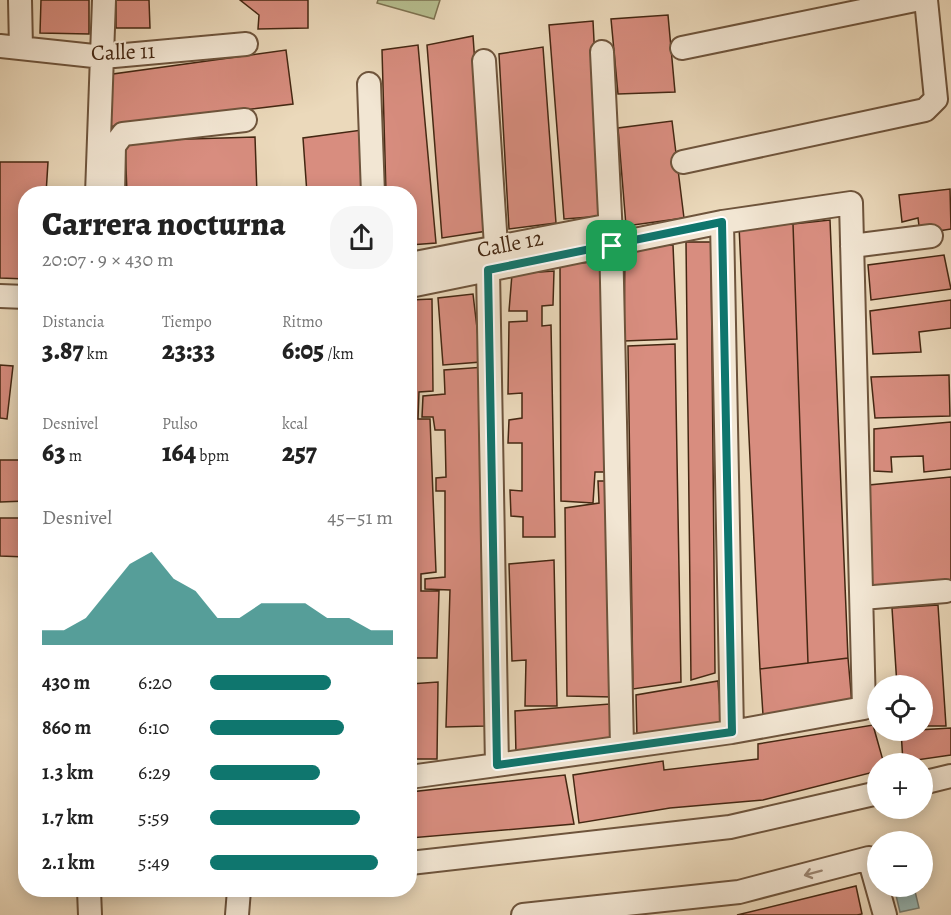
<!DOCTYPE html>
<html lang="es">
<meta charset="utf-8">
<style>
:root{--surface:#fff;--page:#f6f6f6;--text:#222;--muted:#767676;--accent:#0f766e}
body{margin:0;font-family:Alegreya,serif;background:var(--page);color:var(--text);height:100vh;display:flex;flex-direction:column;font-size:22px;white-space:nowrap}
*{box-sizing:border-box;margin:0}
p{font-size:20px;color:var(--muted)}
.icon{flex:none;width:33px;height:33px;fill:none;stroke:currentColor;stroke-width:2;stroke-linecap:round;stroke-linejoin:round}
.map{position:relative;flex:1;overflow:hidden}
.details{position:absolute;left:18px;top:186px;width:399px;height:711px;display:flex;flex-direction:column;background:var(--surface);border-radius:24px;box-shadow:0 3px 15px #0003}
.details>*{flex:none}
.tools{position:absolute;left:867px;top:675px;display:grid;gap:12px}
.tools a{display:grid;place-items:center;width:66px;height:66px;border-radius:50%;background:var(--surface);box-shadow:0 3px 15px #0003;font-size:30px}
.pin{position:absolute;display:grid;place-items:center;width:51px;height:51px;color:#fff;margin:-26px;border-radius:12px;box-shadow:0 3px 9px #0006}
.round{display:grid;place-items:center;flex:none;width:63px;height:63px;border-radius:24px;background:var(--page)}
.head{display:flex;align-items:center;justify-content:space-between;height:102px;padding:0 24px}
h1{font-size:33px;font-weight:800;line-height:45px}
.figures{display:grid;grid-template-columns:repeat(3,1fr);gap:9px;height:102px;padding:6px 24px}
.figures div{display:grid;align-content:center}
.figures b{font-size:26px;font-weight:800}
.figures small{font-size:16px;font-weight:400}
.figures p{font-size:16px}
.chart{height:168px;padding:12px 24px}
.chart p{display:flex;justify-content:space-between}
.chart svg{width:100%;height:108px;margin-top:6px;fill:var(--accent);opacity:.7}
ul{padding:0 24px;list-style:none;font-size:20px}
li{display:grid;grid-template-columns:96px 72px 1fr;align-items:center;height:45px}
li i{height:15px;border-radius:8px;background:var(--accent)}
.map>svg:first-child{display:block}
</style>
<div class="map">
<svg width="951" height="915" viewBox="0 0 951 915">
<rect width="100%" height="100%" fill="#ebd9bb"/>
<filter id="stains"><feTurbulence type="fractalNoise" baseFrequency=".00333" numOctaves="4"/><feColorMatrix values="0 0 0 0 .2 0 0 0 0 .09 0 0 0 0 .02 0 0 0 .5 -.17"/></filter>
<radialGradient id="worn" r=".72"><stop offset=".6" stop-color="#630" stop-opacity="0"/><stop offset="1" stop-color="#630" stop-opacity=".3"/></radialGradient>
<path fill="#b7bf90" stroke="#7e7351" stroke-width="1.5" d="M378,0h62l-6,19 -57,-16z"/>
<path fill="#99b9b5" stroke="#777f74" stroke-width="1.5" d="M894,887h20l5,21 -19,4z"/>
<path fill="#d88d7f" stroke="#442712" stroke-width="1.5" d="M41,0h48v34l-49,-1z
M116,0h33l1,28h-34z
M240,0h68v28l-50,1 1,-14z
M668,15l7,77 -57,2 -7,-75z
M593,21l10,195 -39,3 -15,-194z
M473,36l14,195 -45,7 -15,-193z
M418,45l18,198 -26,2v-51h-24l-4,-144z
M543,47l13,176 -47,6 -10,-175z
M286,50l7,54 -186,23 6,-53z
M672,121l12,97 -58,8 -8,-98z
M362,130l5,64h-60l-4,-56z
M255,137l2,57h-130l-2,-53z
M0,162h48l-2,32h-20v85l-26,-1z
M950,189l1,40 -31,5 -2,-16 -16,4 -3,-27z
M830,220l18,438 -40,5 -15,-439z
M793,224l15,439 -48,6 -21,-443z
M686,242h25l4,431 -24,7z
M673,245l4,94 -53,2 1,-94z
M944,255l7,34 -80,11 -3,-35z
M602,261l6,211h-13l-2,31 -32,-2 -1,-236z
M554,271l-1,34 -11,1v20l9,-1 4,212h-32v-20l-12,-1 -1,-26 12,1v-48h-14l1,-23 13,-2v-25l-14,1 1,-72 18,-1v-10h-18l3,-37z
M473,294l8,68 -38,3 -5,-67z
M432,299l1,92 -14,1 -1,27h12l6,153 -15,2v17h18l-2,67h-27v-358z
M951,300v28l-32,4 2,20 -48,2 -3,-43z
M25,324h1v64h-4z
M675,344l6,338 -48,7 -5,-343z
M0,365l13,1 -6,53 -7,-1z
M485,367l1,359 -40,1 4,-137 -25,-1v-10l20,-2v-86h-9v-13l10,-1 -1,-47h-10l-2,-13h-11l1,-21 22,-2 -1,-24z
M949,375l1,41 -75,2 -4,-41z
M951,422v47l-27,3 -1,-16 -32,1 1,15 -18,-1v-42z
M0,460h26v41l-26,1z
M951,477v113l-79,1 -3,-106z
M598,481h12l3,216 -46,-1 -2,-188 34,-5z
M0,518h26v39l-26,-1z
M554,560l3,146h-32l1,-46 -14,1 -3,-97z
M938,605l8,121h-24v-40h-25l-5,-78z
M848,658l4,46 -89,11 -3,-46z
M718,681l3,42 -84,15 -1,-43z
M438,682l-1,77h-27v-75z
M610,704l3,39 -97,12 -1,-44z
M873,725l11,39h-6v7l-115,29 -93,8 -91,15 -6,-48 90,-14 1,9 94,-11v-15z
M951,728v27l-48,7 -2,-31z
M565,775l9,49 -164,14v-46z
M856,886l6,28 -5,1h-120z"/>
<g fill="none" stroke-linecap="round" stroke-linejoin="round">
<g stroke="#6e543c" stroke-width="26">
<path id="minor" d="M20,0l1,48
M0,46l103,11 143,-13
M682,48l233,-48
M602,52l9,184 11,511
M484,61l12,185
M369,84l4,110
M683,162l242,-52 11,-11 -10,-99
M97,194l7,-194
M113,194l1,-48 9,-12 122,-14
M722,222l10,510
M852,246l79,-10
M410,264l201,-39
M488,270l9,495
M410,286l312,-64 129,-19 13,505 -132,24 -322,45
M0,296l26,1
M862,598l84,-7
M922,783l29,-7
M410,863l320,-36 148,-34
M89,890l1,25
M237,915l2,-25
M523,915l216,-23 130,-34 16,57"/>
</g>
<use href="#minor" stroke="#f2e6d3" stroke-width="22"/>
</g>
<defs><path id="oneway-shaft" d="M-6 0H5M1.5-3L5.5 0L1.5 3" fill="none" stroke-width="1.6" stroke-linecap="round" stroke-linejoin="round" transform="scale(1.5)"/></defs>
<use stroke="#9b8672" href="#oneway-shaft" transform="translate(813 873) rotate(165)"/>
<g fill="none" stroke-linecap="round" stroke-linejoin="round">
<g stroke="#fff" stroke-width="12">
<path id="route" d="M722,222l10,510 -235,33 -9,-495z"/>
</g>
<use href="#route" stroke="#0f766e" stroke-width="8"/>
</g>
<g text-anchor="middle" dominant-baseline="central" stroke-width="4.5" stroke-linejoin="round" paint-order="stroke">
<g font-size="22" fill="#442712" stroke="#f2e6d3">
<text transform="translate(123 52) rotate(-2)">Calle 11</text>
<text transform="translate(510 244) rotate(-11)">Calle 12</text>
</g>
</g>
<rect width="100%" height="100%" filter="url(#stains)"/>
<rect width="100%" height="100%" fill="url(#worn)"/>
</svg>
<div class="tools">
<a><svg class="icon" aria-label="locate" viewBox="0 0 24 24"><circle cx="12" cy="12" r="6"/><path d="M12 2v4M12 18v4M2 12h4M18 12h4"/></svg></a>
<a>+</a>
<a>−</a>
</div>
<div class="pin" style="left:612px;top:246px;background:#1e9e55"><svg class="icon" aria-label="arrive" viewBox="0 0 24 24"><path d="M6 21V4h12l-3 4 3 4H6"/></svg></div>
<section class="details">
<div class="head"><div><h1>Carrera nocturna</h1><p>20:07 · 9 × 430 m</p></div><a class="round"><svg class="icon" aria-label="share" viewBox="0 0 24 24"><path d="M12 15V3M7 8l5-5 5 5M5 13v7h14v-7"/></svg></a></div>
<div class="figures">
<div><p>Distancia</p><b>3.87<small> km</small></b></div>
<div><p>Tiempo</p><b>23:33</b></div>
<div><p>Ritmo</p><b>6:05<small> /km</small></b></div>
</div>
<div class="figures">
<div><p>Desnivel</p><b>63<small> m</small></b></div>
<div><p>Pulso</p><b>164<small> bpm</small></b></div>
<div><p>kcal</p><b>257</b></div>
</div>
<div class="chart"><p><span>Desnivel</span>45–51 m</p>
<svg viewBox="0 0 160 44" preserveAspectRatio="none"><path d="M0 44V38L10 38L20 33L30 22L40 11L50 6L60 17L70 22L80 33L90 33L100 27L110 27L120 27L130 33L140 33L150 38L160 38V44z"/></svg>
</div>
<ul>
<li><b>430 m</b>6:20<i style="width:66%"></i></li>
<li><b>860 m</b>6:10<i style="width:73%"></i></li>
<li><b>1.3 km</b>6:29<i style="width:60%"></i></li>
<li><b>1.7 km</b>5:59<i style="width:82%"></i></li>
<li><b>2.1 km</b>5:49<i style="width:92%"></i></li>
</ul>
</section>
</div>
